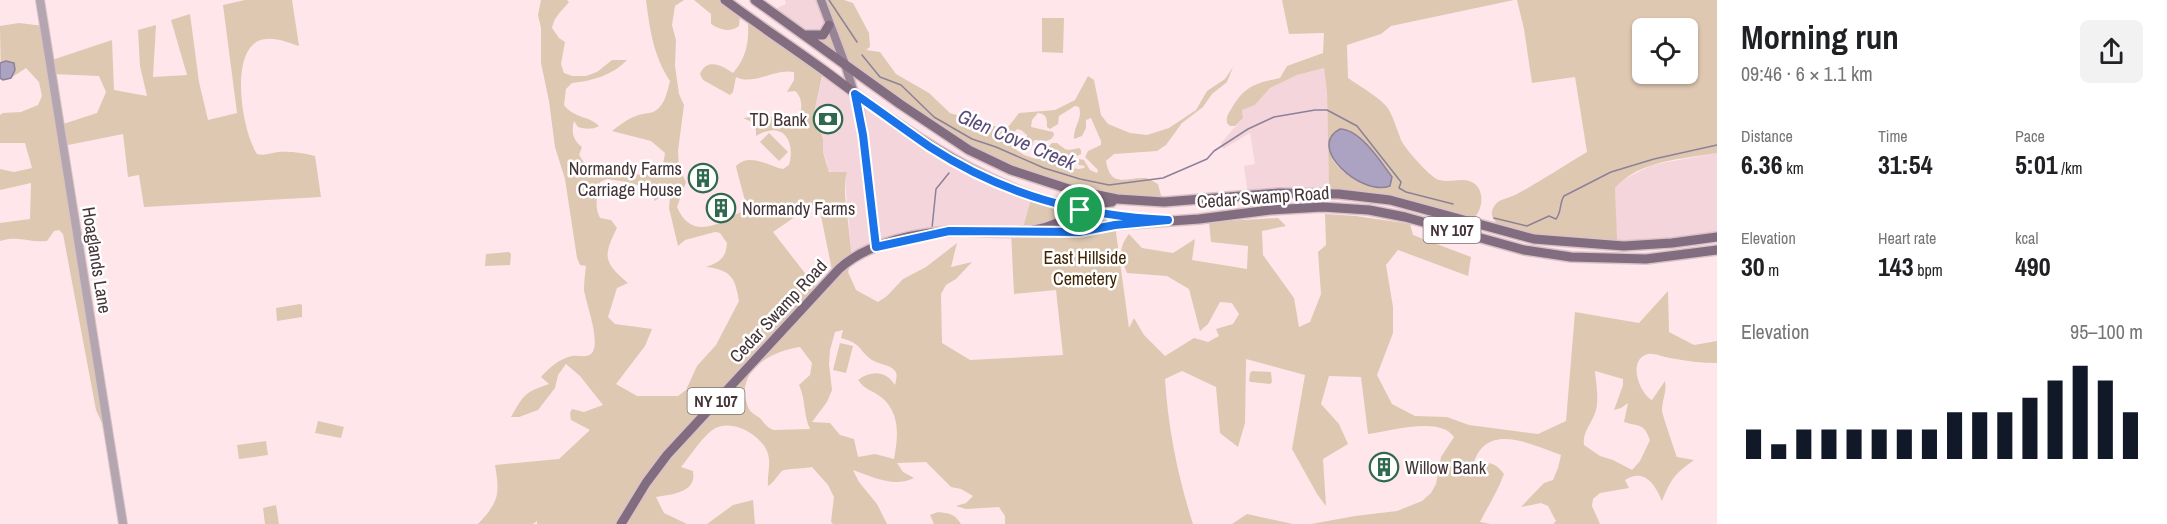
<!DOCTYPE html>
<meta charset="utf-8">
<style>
:root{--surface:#fff;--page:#f2f2f2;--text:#202124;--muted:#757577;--accent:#111827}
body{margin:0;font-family:"Archivo Narrow",sans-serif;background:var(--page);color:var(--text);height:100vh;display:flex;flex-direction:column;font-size:22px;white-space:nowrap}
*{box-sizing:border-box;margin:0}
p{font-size:20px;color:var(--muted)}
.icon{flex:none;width:33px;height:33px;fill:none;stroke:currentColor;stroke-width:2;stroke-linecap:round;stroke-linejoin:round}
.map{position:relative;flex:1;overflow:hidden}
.panel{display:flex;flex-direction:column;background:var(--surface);width:450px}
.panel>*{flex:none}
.controls{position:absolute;left:1632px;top:18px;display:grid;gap:12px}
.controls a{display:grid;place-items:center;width:66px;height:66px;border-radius:9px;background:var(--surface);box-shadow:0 2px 4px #0004;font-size:30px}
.pin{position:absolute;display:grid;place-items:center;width:51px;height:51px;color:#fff;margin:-26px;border:3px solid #fff;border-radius:50%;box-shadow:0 2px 6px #0007}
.round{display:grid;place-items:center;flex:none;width:63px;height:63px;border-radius:9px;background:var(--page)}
.head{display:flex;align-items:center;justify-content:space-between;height:102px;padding:0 24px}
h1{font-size:33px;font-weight:700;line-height:45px}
.stats{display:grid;grid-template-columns:repeat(3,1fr);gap:9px;height:102px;padding:6px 24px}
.stats div{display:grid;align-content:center}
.stats b{font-size:26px;font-weight:700}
.stats small{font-size:16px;font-weight:400}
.stats p{font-size:16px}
.chart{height:168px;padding:12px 24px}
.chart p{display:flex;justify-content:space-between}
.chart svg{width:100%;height:108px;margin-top:6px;stroke:var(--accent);stroke-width:6}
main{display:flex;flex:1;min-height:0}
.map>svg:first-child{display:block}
</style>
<main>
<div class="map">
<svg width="1717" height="524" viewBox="0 0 1717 524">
<rect width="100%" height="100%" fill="#ffe6eb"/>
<path fill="#f3d5db" d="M785,0h36l7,29 -18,7 -39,-25 15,-7z
M1324,68l3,25 2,99 -81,3 -4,-29 11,-2 -5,-31 -27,16 -2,-6 22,-25 -1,-8 13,-5 15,-17 27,-13z
M824,71l107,76 101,49 -10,35h-60l-59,8 -51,19 -7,-78 -17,-10 -1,-8 -4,-10v-13l-9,-26z
M1717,153v85l-103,4 2,-3 -1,-51 6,-7 31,-16z"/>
<path fill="#dec8b2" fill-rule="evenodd" d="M245,0h47l7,46c-12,-4 -28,-11 -41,-5 -29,15 -15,92 -1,113 8,2 14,-1 21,-2 13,-1 25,1 37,4l6,41 -177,10 -5,-32 -11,2 -5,-43 -60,12 47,295 -14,-31 -33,-176 -4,-4 -5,1 -7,10c-18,2 -29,-6 -47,0v-18l30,-4 1,-36 -31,7v-21l14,3 18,-4 -7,-25h-25v-28l3,-2 18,-1 17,-7 4,-9 -3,-14 -13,-14 -15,10 -10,1 -1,-53 19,-3 25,3 5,35 63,-21 2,50 33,6 -7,-30 -2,-36 18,-5 -3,52 34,-2 -16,-55 19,-6 9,68 9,38 29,-7 -14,-108zM51,74l48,2 7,16 -9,21 -37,12z
M541,0h26l2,2c-8,10 -14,13 -17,26l7,10 6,4 -4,22 3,9 8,3h14l11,-4 15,-12h15c-14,15 -35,21 -55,23l-6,6 -2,16c11,14 24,10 35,21 -7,4 -14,3 -21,1l-4,-6c-3,11 -1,19 8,26l-3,8 6,9 13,6 32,4 26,1 6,-5 3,-17 -14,-12 -39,-10c8,-6 15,-12 24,-15 6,-3 14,-2 19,-5 10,-6 12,-19 15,-30 -17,-26 -20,-51 -24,-81h38l-9,6 -3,19 4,15 -1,26 4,28 5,11 -6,46 1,17 7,14 -9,25c15,36 46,15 70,1l-10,-37 -1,-5c14,-14 32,0 47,3l6,-4c7,-25 -7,-45 -33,-29v-6l-4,-8 -9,-4c16,-2 40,-3 54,7 4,-12 8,-25 -2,-34l-8,1 7,-12v-8c-20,-4 -40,14 -58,5l-3,15 -3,3 -27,-15 -3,-6c7,-17 23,-8 33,-1 13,-15 16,-30 15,-50l75,49 -9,41 9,26v13l6,20h18l-2,8v15l7,63 -4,14 8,18 22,12 9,-6 16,-17 23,-12 31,-24 -6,24 21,-5 -16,17 -10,6 -5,9 1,49 28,17 93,-5 -7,-65 -42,4 -3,-62 11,-1 10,-35 92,22 -9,7 14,103 5,-10 10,17 21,21 29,-18 14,4 11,-6 -3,-7 17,-5 6,-10 -7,-11 -12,-1 -12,22 -8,7 -11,-42 -22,-13 -40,-3c-7,-16 -9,-25 2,-39l13,14 31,5 22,-14 -3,21 55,9 1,-23 -37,-4 -2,-20 69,-4 8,8 -24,5 1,24 31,43 5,29 11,-5 11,-28 -3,-42 8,-7 -1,-31 31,2 54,8 3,11 58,22 -3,19 -70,-26 -12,15 7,42v26l-16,42 15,29 23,12 32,1 22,8 69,9 28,-13 9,-109 64,11 29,-32 1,41 25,13 23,-4v22c-16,0 -31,-2 -47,-5 -7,-1 -16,-5 -22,-4 -21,5 -9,39 4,46l13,-19c2,11 -3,19 -3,30 0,2 14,44 15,46l17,3c-20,15 -22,17 -32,41 -7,-17 -18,-33 -37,-21l4,8 -29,5 -7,6 -1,7 8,18h-47l3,-3 -8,-15 -7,-3 -20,4 23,-24 9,-3 5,-12 3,-13c-31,-11 -75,-34 -88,10 16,-2 20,-5 31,9 -6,17 -16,32 -24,48l11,2h-180l44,-8 42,-5 25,-10 9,-8 5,-9 5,-27 13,-20c-14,-21 -63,-6 -86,-3l-7,-57 -32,-1 -8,28 18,20 9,20 -25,15 3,47 -9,-12 -25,-45 13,-74 -59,-16 -1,64 -7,24 -18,-14 -4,-46 -34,-16 -17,8c3,49 13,98 28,145h-188v-8l-6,-9 -33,2 -10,-3 10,-3 7,-7 -12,-7 -10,-2 -25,-25 -29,1 6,9 11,6c-20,10 -41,-1 -61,-8l6,12 18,22 10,20h-54l-2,-2 3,-25 -6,-12 -16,-18c-7,2 -25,1 -30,4 -5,4 -7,11 -14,15 -1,-11 3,-21 0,-32 -6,-20 -39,-38 -57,-23 -11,9 -20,24 -30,36l12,4c4,22 -21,23 -37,26l8,16 23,11h-150v-3l-4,3h-55c21,-22 22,-30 17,-59l64,-6 31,-29 -19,-10 -1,-7 2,-4 12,3 19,-7 -23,-29 -14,-12 -8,11 -3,13 -17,22 -19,7h-8c14,-24 13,-24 38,-33l-8,-7c9,-10 18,-18 31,-21 6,-1 14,2 19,-2 11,-10 -5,-50 -7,-64 0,-8 1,-16 2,-24l-6,-1 -3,-7 -12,-79 -10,-32 -6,-46 -8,-38v-35l-3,-13zM607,179c17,3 41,3 48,22l14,-12 1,8 -1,11 9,38 7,-6 30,-8 5,1 7,10c-1,15 -7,19 -21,24 25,3 29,10 33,34l-23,44 -19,21 -11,24 -8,6h-41l-21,-12 29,-38 7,-17 -37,-5 -7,-7 9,-29 11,-5c-25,-21 -25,-27 -11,-55l-6,-8 -11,-2c-6,-12 -3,-23 0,-36zM818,201l15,74 -15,15 -45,-58zM843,330l-2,8c22,6 17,12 31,22 7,5 18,4 23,11 3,4 1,9 0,14 -9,-14 -24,-15 -37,-5 7,10 14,10 23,17 20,16 17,41 13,62l-19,-5 -17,3 -4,-18 -14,-4 -10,-12 -18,-1 15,-20 5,-12 -3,-26 1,-14 5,-18zM800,347l12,16 -2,12 -11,10c7,15 4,29 11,44l-36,1c-7,-2 -10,-7 -14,-12 -4,-3 -9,-5 -11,-9 -17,-36 21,-58 51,-62zM1595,371l28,8v6l-9,25 7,-2 7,-5 -4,19c15,5 19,0 26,18l-10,21 -8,9 -19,-10 -13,-4 -16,-11c-2,-13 9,-23 12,-35 3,-12 0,-27 -1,-39z
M694,0h28l18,16 -1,10c-9,7 -19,4 -28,-2v-10z
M821,0h23l9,3 16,30 1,14 -4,3 14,2 16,22 33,19 21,20 10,3 10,-3 30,16 9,-3 10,-13 36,-3 20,-10 13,-24 6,4 7,35 7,9 22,9 17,2 22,-7 27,-18 11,-19 18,-12 8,-12 -6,15 -15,12 -9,13 -21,16 -16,22 -9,6 -43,3 -8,7c5,28 19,16 39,17 4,0 9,4 13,6l5,19 -94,-14 -100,-39 -159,-114 18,-7zM1075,106l4,1c4,12 -6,20 -5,32l8,-3 4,-8v-8l5,-2 10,23v4l-13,6 -3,6 13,13 -1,3 -7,-3 -6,-10 -5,-1 -1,3 1,3 6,1 -1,2 -5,1 -16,-2 2,-5 16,-8v-4l-2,-2c-14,3 -11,3 -22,-5h-5l-15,16c-12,-3 -27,-9 -27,-22l7,-8 4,1 6,5v13l5,-2 2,-6c8,0 17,4 20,-6l-1,-2 -22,-5 1,-7 6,-7c9,1 9,6 9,14l3,2 8,-5 1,-8z
M1282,0h232l-123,26 -10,8 -34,11 1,33c11,8 35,21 41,32 5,9 8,20 12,30 4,9 26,33 34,38 12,8 29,-4 41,7 9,9 6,26 -3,34l-83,-19 -61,-8 -2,-99 -3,-25 -27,7 -27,13 -15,17 -13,5 1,8 -8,8h-5l-3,-3c-1,-8 2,-10 6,-17 13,-21 24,-23 47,-28l7,-12 36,-13 1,-20 -35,1zM1330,148l45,6 17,23 -2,9c-17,7 -51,-12 -58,-28 -1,-3 -1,-7 -2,-10z
M1517,0h200v153c-34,6 -78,7 -102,35l2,51 -3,4c-15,-2 -144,-3 -119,-38 4,-6 14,-7 20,-10 25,-13 48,-29 72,-43l-12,-75 -43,6 -8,-54zM1642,28h46v46h-46z
M1042,18h22l-1,35 -21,-1z
M769,133l19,19 -9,9 -19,-19z
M509,252l2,2 -1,11 -25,1 1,-12z
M300,304l2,1v12l-25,4 -1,-13z
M840,343l13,3 -7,27 -13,-3z
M1252,371l19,1 1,10 -2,2 -19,-2 -2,-1 1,-8z
M318,421l26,6 -3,11 -26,-5z
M266,441l2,14 -29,4 -2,-14z
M753,500l2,24h-48l26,-19z
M276,505l3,19h-14l-2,-16z
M938,512c11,1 17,2 23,12h-27l-4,-9z
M1247,514l46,10h-61z"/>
<path fill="#aca2c2" stroke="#8d8198" stroke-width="1.5" d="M6,61l8,2 1,7 -4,8 -8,2 -3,-2v-15z
M1340,129c20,0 41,33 52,48l-2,9c-28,11 -85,-39 -50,-57z"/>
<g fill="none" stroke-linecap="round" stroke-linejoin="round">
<path stroke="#8d8198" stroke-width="1.5" d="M829,0l28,42
M862,55l18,22 21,8 33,32 38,22 24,8 48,21 36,11 29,6 54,-7 44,-19 7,-8 34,-22 26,-12 41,-7h12l30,16 44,56 -2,6 7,4 47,12
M1494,218l33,8 22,-10 7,3c6,-8 3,-15 8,-23l47,-24 43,-13 63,-14
M932,228l4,-39 13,-16"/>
<g stroke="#dac2c7" stroke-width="10">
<path id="tertiary" d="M40,0l83,524"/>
</g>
<g stroke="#dac2c7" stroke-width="11">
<path id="secondary" d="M821,0l24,64 15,48 16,135"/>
</g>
<g stroke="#dac2c7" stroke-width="12">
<path id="primary" d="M725,0c32,24 67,47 100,71 95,71 188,139 311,147
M755,0l145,104 69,46 42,20 58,19 48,10 47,3 115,-9 60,1 51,6 144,39 90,7 48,-3 45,-6
M805,35h18l6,-10
M1022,231l57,1 36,-7 84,-6 71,-9 53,-3 46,3 36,7 119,33 47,7 75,2 71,-9
M621,524l25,-41 21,-28 172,-186c29,-27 82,-38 122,-38 25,0 53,4 78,-2 26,-5 46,-26 73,-27"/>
</g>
<use href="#tertiary" stroke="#b3a6b1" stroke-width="8"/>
<use href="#secondary" stroke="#978494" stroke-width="8"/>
<use href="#primary" stroke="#826c7f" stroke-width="9"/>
</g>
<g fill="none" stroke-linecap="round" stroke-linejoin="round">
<g stroke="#fff" stroke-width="12">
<path id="route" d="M855,94c25,17 50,36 75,53 74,48 152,69 238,73l-53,5 -36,7 -130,-1 -73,16 -13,-112z"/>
</g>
<use href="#route" stroke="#1a73e8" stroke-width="8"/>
</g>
<defs>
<g id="bank-ring" transform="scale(1.5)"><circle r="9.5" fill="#fff" stroke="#316950" stroke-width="1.5"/><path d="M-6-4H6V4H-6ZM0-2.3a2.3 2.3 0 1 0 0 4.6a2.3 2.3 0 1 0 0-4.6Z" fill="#316950"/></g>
<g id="building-ring" transform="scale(1.5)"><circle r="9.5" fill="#fff" stroke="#316950" stroke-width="1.5"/><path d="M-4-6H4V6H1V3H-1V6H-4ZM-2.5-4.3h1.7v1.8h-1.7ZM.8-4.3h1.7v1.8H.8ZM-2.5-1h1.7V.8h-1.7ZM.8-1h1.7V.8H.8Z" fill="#316950"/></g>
</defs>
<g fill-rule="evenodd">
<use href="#bank-ring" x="828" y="119"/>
<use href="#building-ring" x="703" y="178"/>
<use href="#building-ring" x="721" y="208"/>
<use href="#building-ring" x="1384" y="467"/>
</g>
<g text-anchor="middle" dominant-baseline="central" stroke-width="5" stroke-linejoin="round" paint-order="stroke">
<g fill="#fff" stroke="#7c7173" stroke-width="1.5">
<rect x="1423.5" y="217" width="57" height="26" rx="4.5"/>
<rect x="687.5" y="388" width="57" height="26" rx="4.5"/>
</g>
<g font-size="16" font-weight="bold" fill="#443437">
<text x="1452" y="230">NY 107</text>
<text x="716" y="401">NY 107</text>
</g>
<g font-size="18" fill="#443437" stroke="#fff" text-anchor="end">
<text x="807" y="119">TD Bank</text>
<text x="682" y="168">Normandy Farms<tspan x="682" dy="21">Carriage House</tspan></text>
<text x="742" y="208" text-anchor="start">Normandy Farms</text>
<text x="1405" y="467" text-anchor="start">Willow Bank</text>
</g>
<g font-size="18" fill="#443437" stroke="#fff">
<text transform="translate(1263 197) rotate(-4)">Cedar Swamp Road</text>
<text transform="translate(97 260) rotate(81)">Hoaglands Lane</text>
<text transform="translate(778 311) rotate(-47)">Cedar Swamp Road</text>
</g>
<g font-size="18" fill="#402503" stroke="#fff">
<text x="1085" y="257">East Hillside<tspan x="1085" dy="21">Cemetery</tspan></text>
</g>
<g font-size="20" font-style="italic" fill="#5a4a79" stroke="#fff">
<text transform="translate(1017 139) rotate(23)">Glen Cove Creek</text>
</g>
</g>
</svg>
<div class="controls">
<a><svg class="icon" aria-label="locate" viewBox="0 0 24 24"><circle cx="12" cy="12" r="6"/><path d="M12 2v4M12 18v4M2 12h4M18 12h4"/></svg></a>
</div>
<div class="pin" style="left:1080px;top:210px;background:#1e9e55"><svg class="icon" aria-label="arrive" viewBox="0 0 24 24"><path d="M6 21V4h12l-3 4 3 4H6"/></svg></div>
</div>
<section class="panel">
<div class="head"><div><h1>Morning run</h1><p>09:46 · 6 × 1.1 km</p></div><a class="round"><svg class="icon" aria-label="share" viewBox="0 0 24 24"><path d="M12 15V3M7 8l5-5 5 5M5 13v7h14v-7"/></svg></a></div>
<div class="stats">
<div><p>Distance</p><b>6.36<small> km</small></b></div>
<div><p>Time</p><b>31:54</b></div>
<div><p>Pace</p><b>5:01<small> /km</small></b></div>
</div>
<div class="stats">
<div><p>Elevation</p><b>30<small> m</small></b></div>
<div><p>Heart rate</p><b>143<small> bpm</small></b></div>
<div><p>kcal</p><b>490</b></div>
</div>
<div class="chart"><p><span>Elevation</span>95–100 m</p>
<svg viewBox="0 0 160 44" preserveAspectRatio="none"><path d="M5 44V32M15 44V38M25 44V32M35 44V32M45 44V32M55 44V32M65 44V32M75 44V32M85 44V25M95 44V25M105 44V25M115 44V19M125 44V12M135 44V6M145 44V12M155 44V25"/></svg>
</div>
</section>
</main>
